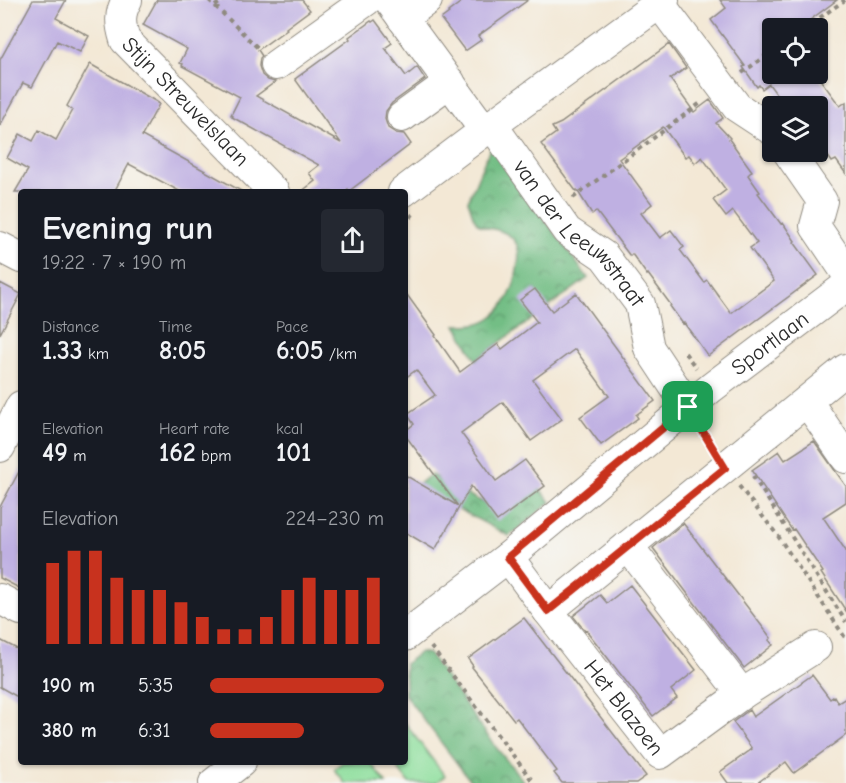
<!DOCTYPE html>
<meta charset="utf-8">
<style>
:root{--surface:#171b24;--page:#242831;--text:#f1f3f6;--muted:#9ea1a6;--accent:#c8321e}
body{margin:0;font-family:"Comic Neue",sans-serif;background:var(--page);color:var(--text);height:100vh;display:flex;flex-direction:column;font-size:22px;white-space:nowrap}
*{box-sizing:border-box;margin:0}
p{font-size:20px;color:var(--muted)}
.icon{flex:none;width:33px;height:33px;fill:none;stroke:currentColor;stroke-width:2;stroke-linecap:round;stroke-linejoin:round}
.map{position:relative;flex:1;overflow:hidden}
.sheet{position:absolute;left:18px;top:189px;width:390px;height:576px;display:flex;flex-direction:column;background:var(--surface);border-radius:6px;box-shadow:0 2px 4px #0004}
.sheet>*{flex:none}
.fabs{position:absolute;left:762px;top:18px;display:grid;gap:12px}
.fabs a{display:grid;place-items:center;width:66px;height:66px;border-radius:6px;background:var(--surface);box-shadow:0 2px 4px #0004;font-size:30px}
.pin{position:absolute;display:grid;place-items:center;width:51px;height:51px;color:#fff;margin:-26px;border-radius:12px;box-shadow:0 3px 9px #0006}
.round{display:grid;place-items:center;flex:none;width:63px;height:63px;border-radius:6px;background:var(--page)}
.headline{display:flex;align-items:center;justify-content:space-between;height:102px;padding:0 24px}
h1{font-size:33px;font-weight:700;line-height:45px}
.metrics{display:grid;grid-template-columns:repeat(3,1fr);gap:9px;height:102px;padding:6px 24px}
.metrics div{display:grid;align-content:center}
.metrics b{font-size:26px;font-weight:700}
.metrics small{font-size:16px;font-weight:400}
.metrics p{font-size:16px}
.chart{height:168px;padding:12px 24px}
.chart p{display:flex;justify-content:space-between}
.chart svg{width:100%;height:108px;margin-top:6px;stroke:var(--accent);stroke-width:6}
ul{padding:0 24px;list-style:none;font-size:20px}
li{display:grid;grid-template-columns:96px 72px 1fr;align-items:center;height:45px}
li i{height:15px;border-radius:8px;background:var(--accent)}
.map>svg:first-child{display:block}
</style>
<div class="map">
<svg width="846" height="783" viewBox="0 0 846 783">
<defs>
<pattern id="forest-crowns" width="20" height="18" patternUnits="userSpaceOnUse" patternTransform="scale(1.5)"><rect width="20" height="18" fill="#73be85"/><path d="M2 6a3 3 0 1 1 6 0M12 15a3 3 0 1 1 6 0" fill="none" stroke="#5f9b6d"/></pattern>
</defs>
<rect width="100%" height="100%" fill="#f6f6f2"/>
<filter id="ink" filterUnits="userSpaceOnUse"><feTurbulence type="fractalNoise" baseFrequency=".0167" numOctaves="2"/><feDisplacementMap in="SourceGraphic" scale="12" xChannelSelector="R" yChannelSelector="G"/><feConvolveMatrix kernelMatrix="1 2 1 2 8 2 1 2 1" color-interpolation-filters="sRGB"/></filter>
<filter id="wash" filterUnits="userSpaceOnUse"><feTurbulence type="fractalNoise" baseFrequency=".008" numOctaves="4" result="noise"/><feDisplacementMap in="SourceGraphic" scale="24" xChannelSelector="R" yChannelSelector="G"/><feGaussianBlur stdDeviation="1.35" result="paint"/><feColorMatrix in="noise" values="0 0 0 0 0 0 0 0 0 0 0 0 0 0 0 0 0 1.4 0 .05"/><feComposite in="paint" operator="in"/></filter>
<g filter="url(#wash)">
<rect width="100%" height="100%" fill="#f3e8d5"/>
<path fill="url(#forest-crowns)" stroke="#4f7458" stroke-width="1.5" d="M491,146l97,132 -112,82 -20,-35c6,0 13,0 19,-1 25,-4 39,-31 42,-54 2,-9 3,-19 -1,-27 -6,-10 -17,-13 -27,-15 -2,-1 -8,-2 -9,-3 -8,-5 -8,-16 -12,-24z
M431,475l72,38 36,-25 12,14 -42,34 -94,-50z
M420,652l9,2 66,92 30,37h-53l-67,-88v-31z"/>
<path fill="#8fdf9e" stroke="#5d8564" stroke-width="1.5" d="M405,723l40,53 -10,7h-26l-16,-21h12z
M343,762h27l16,21h-41l-11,-14z"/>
<g id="blocks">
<path fill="#bfb0e2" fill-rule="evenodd" d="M33,0h33l-10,18 33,18 -9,16 -23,-11 -25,46 -9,-4 -23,43v-66z
M157,0h145l8,10 -24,18 1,1 -29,21 4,6 -2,2 -1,8 3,9 6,5 7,2 -19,14 85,47 -46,-64 55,-40 -1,-2 22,-16 1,1 3,-2 17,23 -7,5 21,28 11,-9 8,12 -33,24 -6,8 -1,8 3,9 8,5 8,1 7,10 -62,47 -1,-2 -4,3h-43l14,-11 -6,-8 10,-8 -87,-48 1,-1 -2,-1 9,-18 -58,-31 1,-2 -3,-1 7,-14 -44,-24z
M464,0h64l-50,36 3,4 -16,11 -24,-32 8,-6 -1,-1z
M720,0h117l-38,28h-27v46h44l24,32 6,-4v72l-10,-14 -4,2 -14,-20v-36h-33l-16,-22 -7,5 -3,-4 -2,2 -14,-20 2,-1 -34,-46 15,-12z
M669,44l17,24 -16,11 24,33 16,-12 13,18 -7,5 14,15 -1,1 23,32 -4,4 12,17 -2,1 23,31 2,-1 12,18 -1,1 24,33 -110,81 -24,-33 -1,1 -13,-18 1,-1 -23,-31 -1,1 -15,-21 -2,2 -34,-45 -4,3 -15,-24 -1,1 -35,-47 15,-11 -4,-6 9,-4zM663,127l22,30 4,-2 6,8 7,-6 24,33 -13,10 13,17 7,-6 24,32 -7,5 24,33 -43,32 -24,-33 -3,2 -24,-32 4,-3 -13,-17 -11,8 -19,-25 11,-9 -33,-45z
M90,64l67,38v1l2,1 -17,32 101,56h-62l-52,-28 -15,28h-99l13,-22 -21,-12 13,-24 13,7 6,-11 17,10 16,-30 -5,-4z
M0,283l21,11 -21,40z
M535,289l17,22 24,-18 79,108 -19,14 2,3 -37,27 -21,-28 29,-21 -34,-47 -42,31 29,39 -31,22 -28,-39 -42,31 35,48 29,-21 20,26 -48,35 -26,-35 -36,64 -30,-18v-57l53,31 -53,-71v-4l9,-7 -7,-10 28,-19 -19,-25 -11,8v-86l31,43 -1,1 25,36 38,-28 4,5 35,-27 -17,-22z
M814,441l32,45v16l-23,15 23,34v60l-25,-38 2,-1 -19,-28 -10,-15 -2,1 -40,-60 27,-19 6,9z
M21,468v121l-21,-11v-71z
M683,523l88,115 -2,2 4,5 -29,23 -91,-120z
M630,585l66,85 -25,20 6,8 -24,18 -67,-86 -1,1 -12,-15 27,-21 7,8z
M524,618l122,158 -10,7h-74l-8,-10 3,-2 -40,-53 -3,2 -42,-53 1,-1 -5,-7z
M0,640l21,11v48l-21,-12z
M812,675l18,24 4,-3 4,7 8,-5v37l-52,38 -8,-11 -29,21h-29l-8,-11 32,-23 -19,-27 16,-12 4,7z"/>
</g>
</g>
<g filter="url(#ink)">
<use href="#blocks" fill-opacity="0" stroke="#8f8a80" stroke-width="1.5"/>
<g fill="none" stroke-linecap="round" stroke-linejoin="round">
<g stroke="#8f8a80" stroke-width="32">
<g id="minor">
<path id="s1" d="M127,0c-8,14 -7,24 -2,40l149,152"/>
<path d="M389,0l96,131"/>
<path d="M657,0l80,107 35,23"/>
<path d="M402,18l25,-18"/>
<path d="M276,65l91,-65"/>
<path d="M402,117l48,-35"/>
<path id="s2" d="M492,125l75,106 37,25 36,48 9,44 39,59"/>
<path d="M788,152l34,49 -7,25 31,46"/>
<path d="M403,192l89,-67 172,-125"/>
<path d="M0,247l21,11"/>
<path d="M807,401l39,57"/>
<path d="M0,447l21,-41"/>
<path d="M628,546l114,148"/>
<path id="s3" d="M508,557l40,54 112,143 82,-60 74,-47"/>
<path d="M0,599l21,11"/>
<path d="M548,611l298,-242"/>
<path id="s4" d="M405,636l103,-79 203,-169 135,-102"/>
<path d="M214,783l27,-21"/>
</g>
</g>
<path stroke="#8f8a80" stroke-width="4" stroke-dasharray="4.5 4.5" stroke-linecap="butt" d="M209,0l51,50
M215,6l9,-6
M805,28l40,-28
M742,73l30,-22
M573,198l129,-96
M405,225l8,-11
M685,353l11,15
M701,428l11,19
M753,476l93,146
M739,486l39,50 68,103
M431,647l103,136"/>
<use href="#minor" stroke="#fff" stroke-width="30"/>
</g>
</g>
<g fill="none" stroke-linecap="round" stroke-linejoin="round" filter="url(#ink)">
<g stroke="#fff" stroke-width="12">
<path id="route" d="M688,407l37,61 -177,143 -40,-54z"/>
</g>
<use href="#route" stroke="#c8321e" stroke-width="8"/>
</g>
<g text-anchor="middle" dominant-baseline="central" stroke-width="6" stroke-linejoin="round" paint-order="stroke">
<g font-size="22" fill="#2b2b2b" stroke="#f6f6f2">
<text stroke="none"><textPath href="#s1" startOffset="128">Stijn Streuvelslaan</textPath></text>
<text stroke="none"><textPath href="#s2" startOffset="140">van der Leeuwstraat</textPath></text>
<text stroke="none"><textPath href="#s4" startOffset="468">Sportlaan</textPath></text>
<text stroke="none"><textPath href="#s3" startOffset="190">Het Blazoen</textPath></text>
</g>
</g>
</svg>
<div class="fabs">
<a><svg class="icon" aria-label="locate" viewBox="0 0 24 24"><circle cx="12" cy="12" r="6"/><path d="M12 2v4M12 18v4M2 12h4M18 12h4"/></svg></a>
<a><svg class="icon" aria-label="layers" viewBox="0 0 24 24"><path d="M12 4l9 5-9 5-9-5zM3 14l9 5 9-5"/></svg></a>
</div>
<div class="pin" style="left:688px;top:407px;background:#1e9e55"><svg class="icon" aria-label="arrive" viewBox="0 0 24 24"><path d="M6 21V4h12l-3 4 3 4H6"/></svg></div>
<section class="sheet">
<div class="headline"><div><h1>Evening run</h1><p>19:22 · 7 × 190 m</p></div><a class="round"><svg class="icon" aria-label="share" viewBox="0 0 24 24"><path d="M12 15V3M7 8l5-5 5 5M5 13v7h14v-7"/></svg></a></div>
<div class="metrics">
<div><p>Distance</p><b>1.33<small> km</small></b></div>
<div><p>Time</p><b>8:05</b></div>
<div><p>Pace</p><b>6:05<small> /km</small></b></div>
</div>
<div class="metrics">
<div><p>Elevation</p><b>49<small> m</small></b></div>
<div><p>Heart rate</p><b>162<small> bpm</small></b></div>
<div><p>kcal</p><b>101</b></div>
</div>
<div class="chart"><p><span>Elevation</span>224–230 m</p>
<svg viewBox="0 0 160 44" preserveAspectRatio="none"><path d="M5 44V11M15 44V6M25 44V6M35 44V17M45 44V22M55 44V22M65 44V27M75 44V33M85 44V38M95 44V38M105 44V33M115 44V22M125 44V17M135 44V22M145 44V22M155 44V17"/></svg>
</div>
<ul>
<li><b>190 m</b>5:35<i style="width:100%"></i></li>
<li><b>380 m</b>6:31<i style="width:54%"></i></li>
</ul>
</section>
</div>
